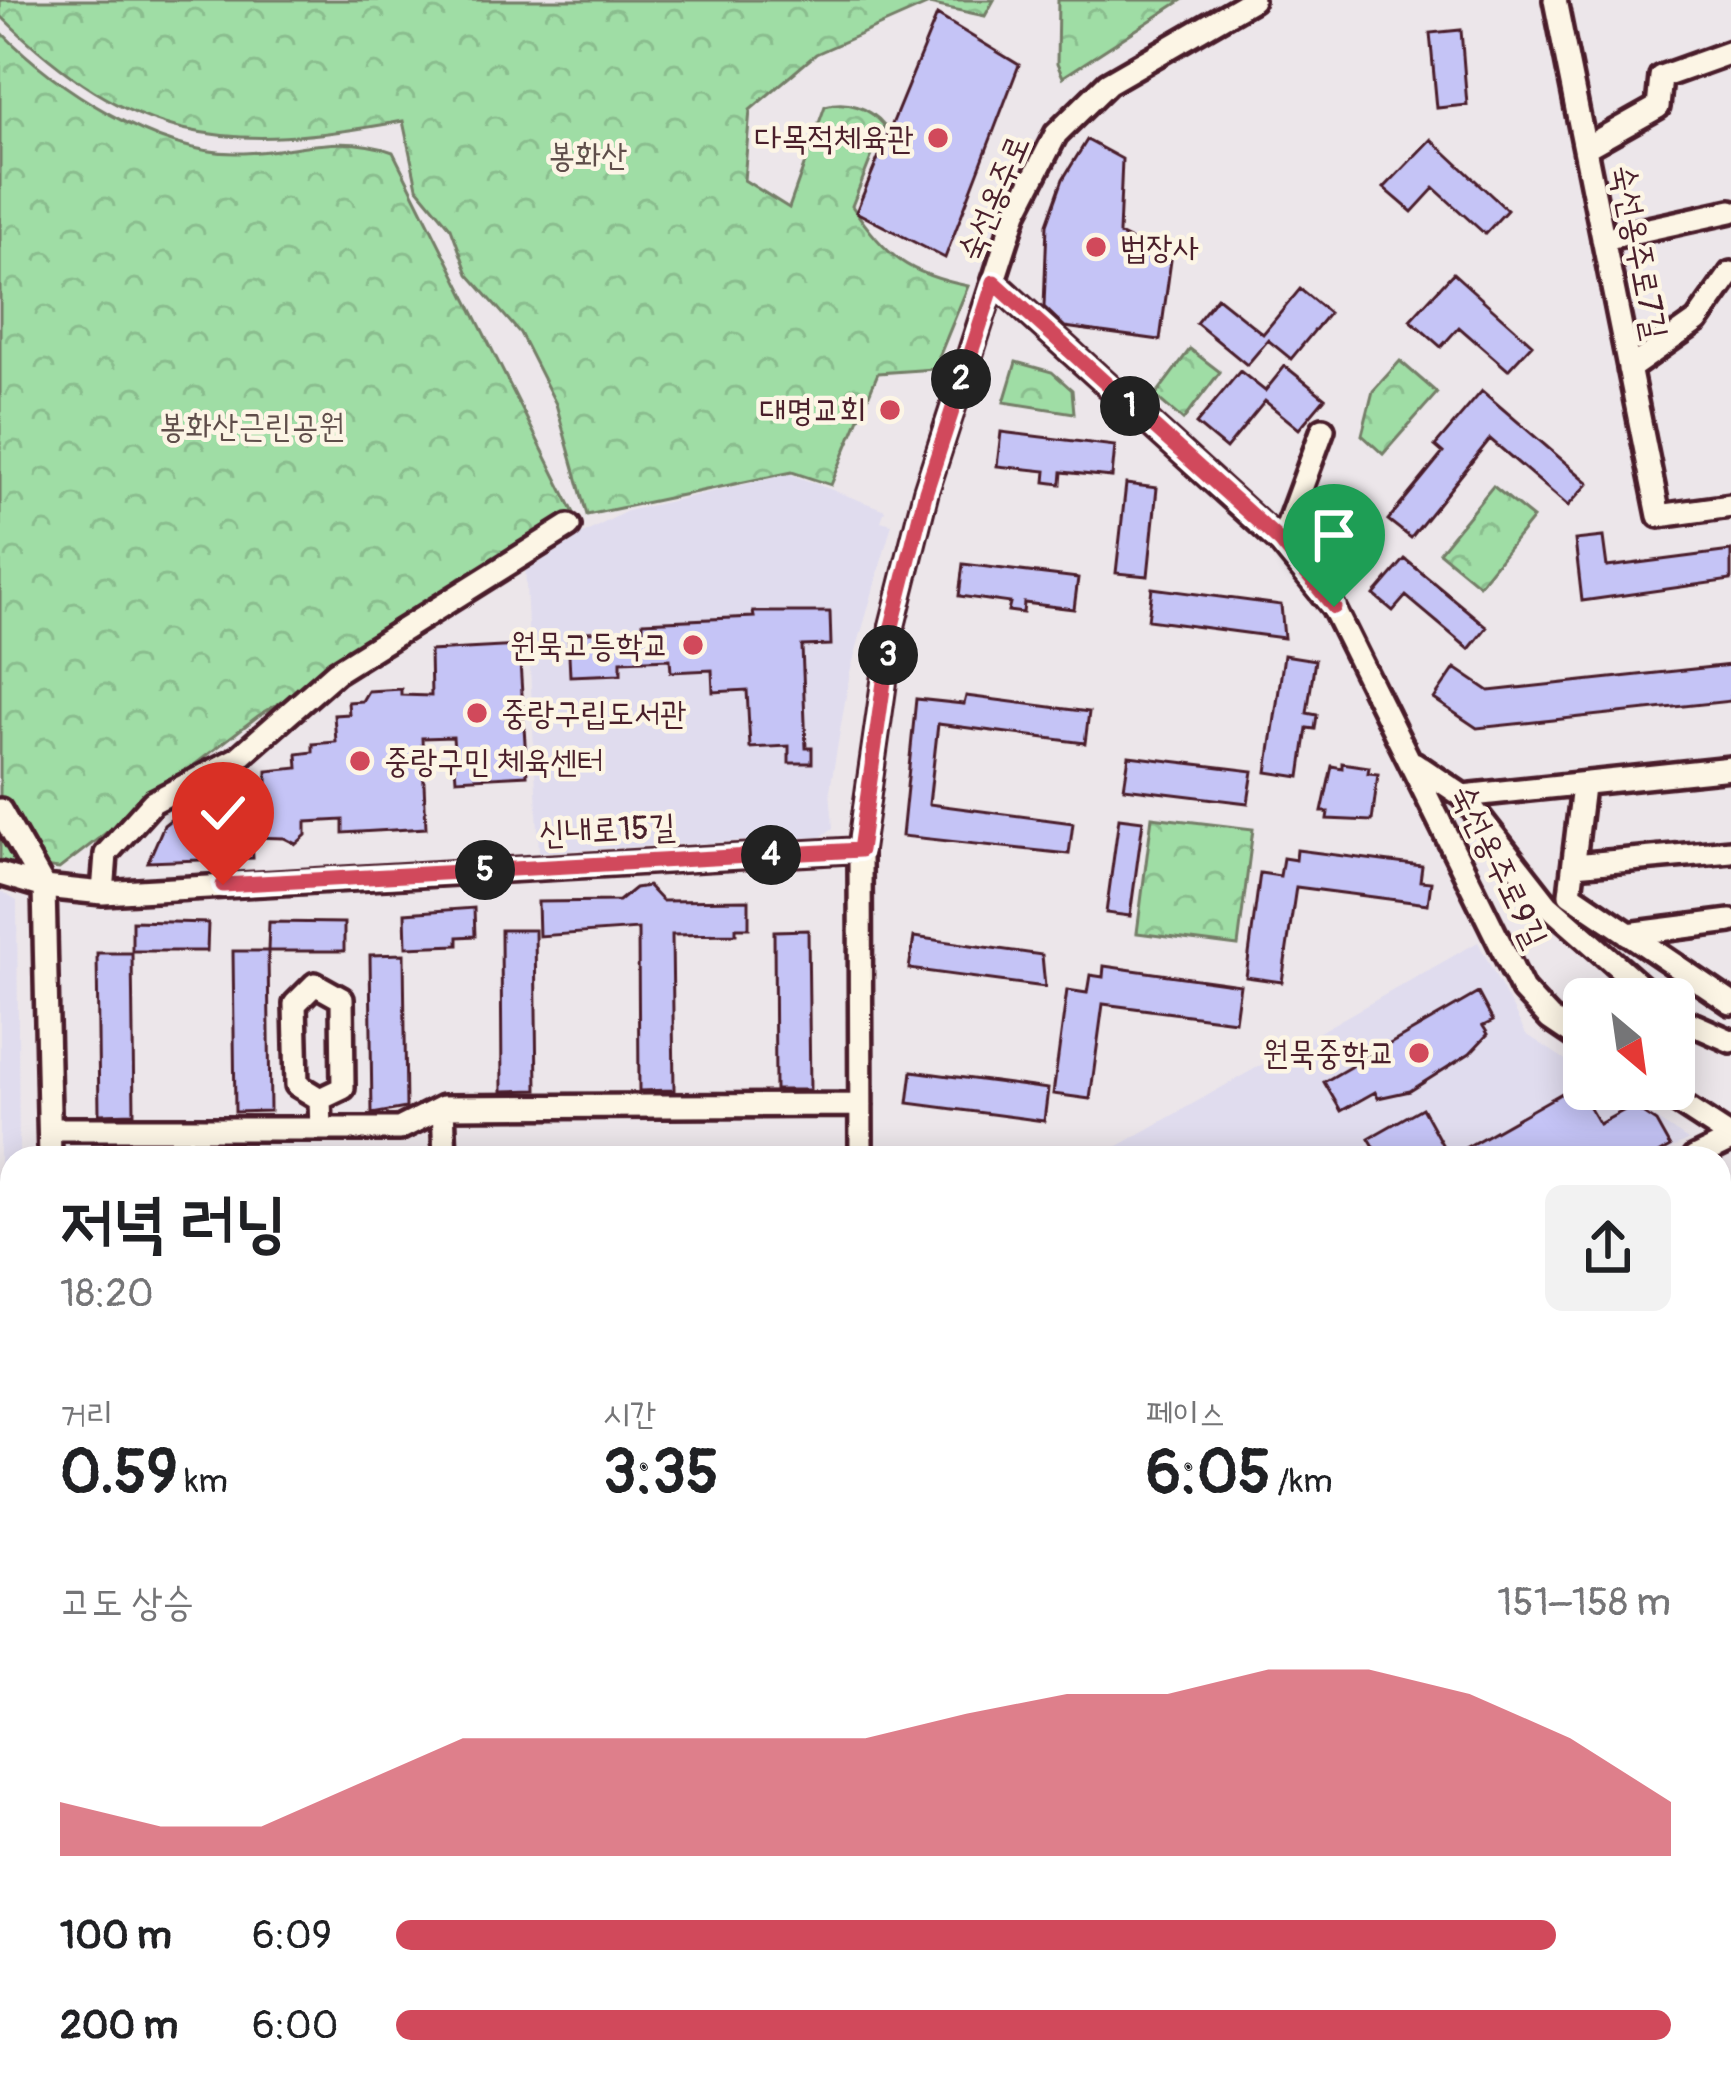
<!DOCTYPE html>
<html lang="ko">
<meta charset="utf-8">
<style>
:root{--surface:#fff;--page:#f2f2f2;--text:#202124;--muted:#757577;--accent:#d1495b}
body{margin:0;font-family:Pangolin,"Poor Story",sans-serif;background:var(--page);color:var(--text);height:100vh;display:flex;flex-direction:column;font-size:45px;white-space:nowrap}
*{box-sizing:border-box;margin:0}
p{font-size:39px;color:var(--muted)}
.icon{flex:none;width:66px;height:66px;fill:none;stroke:currentColor;stroke-width:2;stroke-linecap:round;stroke-linejoin:round}
.map{position:relative;flex:1;overflow:hidden}
.side{position:absolute;left:0px;top:1146px;width:1731px;height:948px;display:flex;flex-direction:column;background:var(--surface);border-radius:36px 36px 0 0;box-shadow:0 6px 30px #0003}
.side>*{flex:none}
.needle{width:78px;rotate:151deg}
.tools{position:absolute;left:1563px;top:978px;display:grid;gap:24px}
.tools a{display:grid;place-items:center;width:132px;height:132px;border-radius:18px;background:var(--surface);box-shadow:0 6px 30px #0003;font-size:60px}
.pin{position:absolute;display:grid;place-items:center;width:102px;height:102px;color:#fff;margin:-123px -51px;border-radius:50% 50% 50% 0;rotate:-45deg;box-shadow:0 0 12px #0007}
.pin .icon{rotate:45deg}
.km{position:absolute;width:60px;height:60px;margin:-30px;border-radius:50%;background:#222;color:#fff;font-size:33px;line-height:60px;text-align:center}
.round{display:grid;place-items:center;flex:none;width:126px;height:126px;border-radius:18px;background:var(--page)}
.head{display:flex;align-items:center;justify-content:space-between;height:204px;padding:0 60px}
h1{font-size:66px;font-weight:700;line-height:90px}
.metrics{display:grid;grid-template-columns:repeat(3,1fr);gap:18px;height:204px;padding:12px 60px}
.metrics div{display:grid;align-content:center}
.metrics b{font-size:60px;font-weight:700}
.metrics small{font-size:33px;font-weight:400}
.metrics p{font-size:33px}
.chart{height:336px;padding:24px 60px}
.chart p{display:flex;justify-content:space-between}
.chart svg{width:100%;height:216px;margin-top:12px;fill:var(--accent);opacity:.7}
ul{padding:0 60px;list-style:none;font-size:39px}
li{display:grid;grid-template-columns:192px 144px 1fr;align-items:center;height:90px}
li i{height:30px;border-radius:15px;background:var(--accent)}
.map>svg:first-child{display:block}
</style>
<div class="map">
<svg width="1731" height="2094" viewBox="0 0 1731 2094">
<defs>
<pattern id="forest-crowns" width="20" height="18" patternUnits="userSpaceOnUse" patternTransform="scale(3)"><rect width="20" height="18" fill="#9fdda5"/><path d="M2 6a3 3 0 1 1 6 0M12 15a3 3 0 1 1 6 0" fill="none" stroke="#8abd8e"/></pattern>
</defs>
<rect width="100%" height="100%" fill="#ece6ea"/>
<filter id="ink" filterUnits="userSpaceOnUse"><feTurbulence type="fractalNoise" baseFrequency=".00833" numOctaves="2"/><feDisplacementMap in="SourceGraphic" scale="24" xChannelSelector="R" yChannelSelector="G"/><feConvolveMatrix kernelMatrix="1 2 1 2 8 2 1 2 1" color-interpolation-filters="sRGB"/></filter>
<g filter="url(#ink)">
<path fill="#e0dcee" d="M790,474l95,36 -4,11 11,3 -42,148 -20,118 3,38 -12,9 -282,15 -14,-288 102,-53z
M0,891l17,10 2,257h-7v22h-12z
M1478,942l48,92 58,38v17h26l78,51 -31,18h-560z"/>
<path fill="url(#forest-crowns)" stroke="#747e68" stroke-width="3" d="M0,0h994l-9,16 -56,-12 -113,50 -66,56 -6,70 45,28 36,-102c22,-6 44,1 59,19l-32,81c33,50 56,68 116,80l-34,83 -56,4 -47,112 -39,-13 -205,43 -31,-111 -36,-71 -52,-59 -17,-46 -34,-41 -14,-66c-175,33 -271,25 -403,-106z
M1058,0h124l-119,77 -6,-13z
M0,31c55,56 155,123 237,122 57,0 99,-21 156,-1l185,369 -320,195 -199,153 -59,-7z
M1190,349l30,23 -37,48 -28,-24z
M1400,361l37,32 -54,61 -21,-19 11,-44z
M1016,362l36,10 20,18 2,23 -70,-11z
M1493,486l40,32 -54,67 -40,-33z
M1152,817l101,12 -15,117 -101,-13z
M1353,2082h290l-9,12h-307z"/>
<g fill="none" stroke-linecap="round" stroke-linejoin="round">
<path stroke="#6d819b" stroke-width="6" d="M1321,2094l38,-12"/>
</g>
<path fill="#c5c4f6" stroke="#4a1f2b" stroke-width="3" d="M937,15l82,50 -74,193 -89,-46z
M1461,30l6,75 -30,3 -7,-75z
M1431,139l76,71 -22,24 -51,-46 -22,24 -28,-24z
M1087,140l35,19 -3,75 52,26 -11,80 -95,-13 -21,-20 3,-83 16,-45z
M1453,273l79,71 -24,26 -49,-43 -18,20 -31,-27z
M1300,289l29,24 -38,46 -23,-19 -21,25 -51,-42 21,-26 46,37z
M1285,366l40,32 -26,31 -34,-28 -39,48 -30,-25 44,-53 25,20z
M1482,391l107,92 -21,23 -78,-67 -79,99 -23,-18 55,-67 -8,-7z
M1001,432l114,14 -3,31 -50,-5 -1,12 -16,-2 1,-11 -49,-5z
M1126,484l31,4 -9,88 -32,-3z
M1603,537l4,30 124,-16v29l-149,21 -7,-61z
M1405,559l82,68 -18,22 -63,-53 -13,15 -19,-16z
M963,564l115,14 -4,31 -50,-6 -1,10 -15,-2 2,-8 -51,-7z
M1152,588l129,17 3,33 -136,-18z
M753,612h77l1,33 -29,1 4,102h6v15h-23v-17l-39,2 -3,-58 -34,2 -1,-22 -41,2 -1,-13 -49,2v13l-51,2 -2,-43 75,-4v-7l111,-5z
M519,646l8,129 -71,4 -3,-42 -31,1 4,90 -83,5v-13l-37,2v13l-10,9 -12,-6 -32,-1 1,21 -105,4 16,-37 29,-23 34,-16 40,-1v-14l31,-3 -1,-14 16,-2v-8l23,-2 -2,-27 15,-1 -1,-12 14,-1 6,-10 33,-2v6l30,1 -1,-45z
M1284,655l31,5 -8,53 10,2 -2,14 -8,-1 -7,49 -33,-5z
M1731,665v36l-254,27 -43,-29 21,-31 34,23z
M966,696l123,16 -4,31 -147,-19 -9,80 144,19 -4,31 -167,-18 14,-137 48,5z
M1129,756l124,15 -5,32 -124,-15z
M1342,763l27,4 -1,6 10,1 -6,47 -45,-2 1,-7h-6l10,-46 10,2z
M1119,818l24,3 -13,95 -24,-3z
M1297,850l125,16 -2,15 11,1 -3,22 -132,-17 -14,95 -36,-5 14,-104 20,3 3,-18 13,2z
M648,886l14,15 87,-1v28h-13v6l-64,1 2,155 -35,1 -1,-162 -99,7 -1,-34 81,-1 16,-13z
M474,908l1,28 -17,1v8l-52,2 -1,-34z
M132,921l76,2 -1,28h-75z
M269,922l75,1v28h-76z
M501,930h34l2,160 -35,1z
M808,930l2,160h-35l-1,-159z
M914,937l128,18 3,32 -136,-18z
M233,951h35l2,160 -35,1z
M97,953h35l2,160 -35,1z
M404,954l2,154 -34,6 -2,-159z
M1104,966l136,19 -5,36 -132,-17 -13,95 -37,-5 14,-104 20,3 3,-18 13,2z
M1478,993l15,28 -10,5 5,8 -18,19 -60,38 -32,7 -3,-6 -34,19 -17,-29z
M912,1071l136,18 -4,32 -136,-18z
M1576,1085l23,39 33,-18 24,16 14,25 -19,11h-270l-12,-20 53,-30 27,49z"/>
<g fill="none" stroke-linecap="round" stroke-linejoin="round">
<g stroke="#4a1f2b" stroke-width="30">
<path id="minor" d="M1555,0l104,516 72,-10
M1585,148l73,-41 3,-30 70,-25
M1603,239l128,-28
M994,282l287,261 52,64 190,383 27,29 34,23
M1629,369l68,-48 34,-48
M1281,543l42,-114
M1414,763l49,33 268,-28
M1583,786l-13,108 161,109
M1463,796l85,109 107,94
M0,810l44,77 6,271
M1574,865l157,-14
M0,874l44,13 59,6 757,-43
M103,893l3,-39 47,-52 85,-44 98,-86 233,-146
M1628,934l103,-13
M1674,1016l57,25
M1657,1089l74,48
M320,1099l-23,-14 -2,-81 20,-20 27,15 1,89 -23,11 1,30
M443,1107l2,51
M50,1129h349l44,-22 418,-2
M861,1158l-1,-308 32,-224 34,-135 90,-279 40,-78 52,-51 144,-83
M1694,1158l37,-18
M1719,1253l12,31
M1719,1494l12,23
M0,1619h12
M1719,1665l12,-10"/>
</g>
<g stroke="#4a1f2b" stroke-width="36">
<path id="major" d="M1719,1839l12,1
M0,1850h12
M1719,1898l12,11
M1719,2001l12,-19
M1719,2067l12,-18
M1658,2094l8,-12
M1701,2094l8,-12"/>
</g>
<g stroke="#4a1f2b" stroke-width="42">
<path id="highway" d="M1719,1768l12,-11
M1719,1802l12,-10
M0,1987l12,-2
M0,2026h12
M0,2055l12,-1
M1020,2082l11,12
M0,2088l305,6"/>
</g>
<use href="#minor" stroke="#fcf5e5" stroke-width="21"/>
<use href="#major" stroke="#fcf5e5" stroke-width="27"/>
<use href="#highway" stroke="#fcf5e5" stroke-width="33"/>
</g>
</g>
<g fill="none" stroke-linecap="round" stroke-linejoin="round" filter="url(#ink)">
<g stroke="#fff" stroke-width="24">
<path id="route" d="M223,885l637,-35 32,-224 34,-135 68,-209 287,260 53,65"/>
</g>
<use href="#route" stroke="#d1495b" stroke-width="15"/>
</g>
<g fill="#d1495b" stroke="#fcf5e5" stroke-width="4.5">
<circle cx="938" cy="138" r="12"/>
<circle cx="1096" cy="247" r="12"/>
<circle cx="890" cy="410" r="12"/>
<circle cx="693" cy="645" r="12"/>
<circle cx="477" cy="713" r="12"/>
<circle cx="360" cy="761" r="12"/>
<circle cx="1419" cy="1053" r="12"/>
</g>
<g text-anchor="middle" dominant-baseline="central" stroke-width="9" stroke-linejoin="round" paint-order="stroke">
<g font-size="33" fill="#4a1f2b" stroke="#fcf5e5" text-anchor="end">
<text x="914" y="138">다목적체육관</text>
<text x="1120" y="247" text-anchor="start">법장사</text>
<text x="866" y="410">대명교회</text>
<text x="669" y="645">원묵고등학교</text>
<text x="501" y="713" text-anchor="start">중랑구립도서관</text>
<text x="384" y="761" text-anchor="start">중랑구민 체육센터</text>
<text x="1395" y="1053">원묵중학교</text>
</g>
<g font-size="33" fill="#5f4e4a" stroke="#fcf5e5">
<text x="588" y="155">봉화산</text>
<text x="252" y="426">봉화산근린공원</text>
</g>
<g font-size="33" fill="#4a1f2b" stroke="#fcf5e5">
<text transform="translate(994 198) rotate(-67)">숙선옹주로</text>
<text transform="translate(1639 252) rotate(79)">숙선옹주로7길</text>
<text transform="translate(607 830) rotate(-3)">신내로15길</text>
<text transform="translate(1499 866) rotate(64)">숙선옹주로9길</text>
</g>
</g>
</svg>
<div class="tools">
<a><svg class="needle" viewBox="-14 -14 28 28"><path d="M0-13l5 13h-10z" fill="#e53935"/><path d="M0 13l5-13h-10z" fill="#757577"/></svg></a>
</div>
<div class="pin" style="left:1334px;top:607px;background:#1e9e55"><svg class="icon" aria-label="arrive" viewBox="0 0 24 24"><path d="M6 21V4h12l-3 4 3 4H6"/></svg></div>
<div class="pin" style="left:223px;top:885px;background:#d93025"><svg class="icon" aria-label="check" viewBox="0 0 24 24"><path d="M5 12l5 5 9-10"/></svg></div>
<b class="km" style="left:1130px;top:406px">1</b>
<b class="km" style="left:961px;top:379px">2</b>
<b class="km" style="left:888px;top:655px">3</b>
<b class="km" style="left:771px;top:855px">4</b>
<b class="km" style="left:485px;top:870px">5</b>
<section class="side">
<div class="head"><div><h1>저녁 러닝</h1><p>18:20</p></div><a class="round"><svg class="icon" aria-label="share" viewBox="0 0 24 24"><path d="M12 15V3M7 8l5-5 5 5M5 13v7h14v-7"/></svg></a></div>
<div class="metrics">
<div><p>거리</p><b>0.59<small> km</small></b></div>
<div><p>시간</p><b>3:35</b></div>
<div><p>페이스</p><b>6:05<small> /km</small></b></div>
</div>
<div class="chart"><p><span>고도 상승</span>151–158 m</p>
<svg viewBox="0 0 160 44" preserveAspectRatio="none"><path d="M0 44V33L10 38L20 38L30 29L40 20L50 20L60 20L70 20L80 20L90 15L100 11L110 11L120 6L130 6L140 11L150 20L160 33V44z"/></svg>
</div>
<ul>
<li><b>100 m</b>6:09<i style="width:91%"></i></li>
<li><b>200 m</b>6:00<i style="width:100%"></i></li>
</ul>
</section>
</div>
